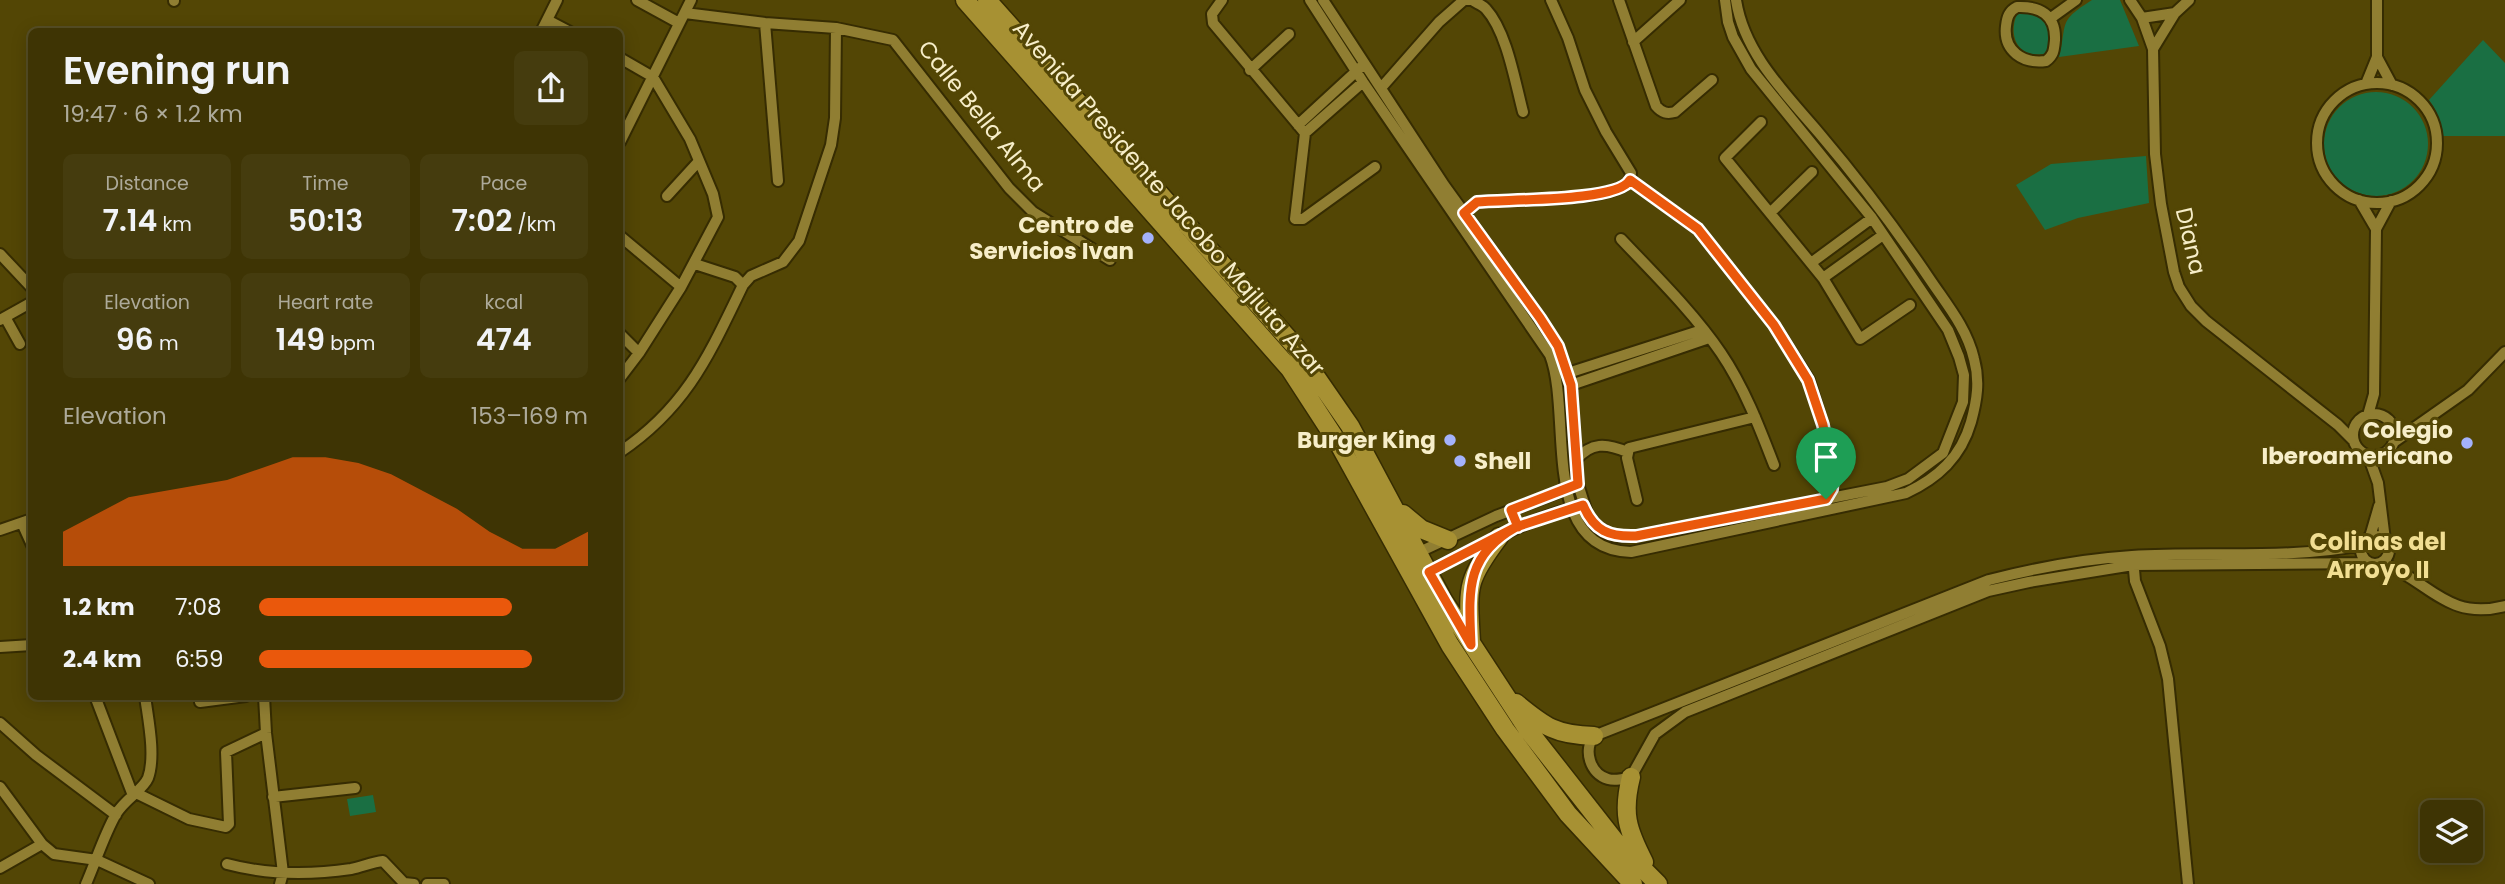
<!DOCTYPE html>
<meta charset="utf-8">
<style>
:root{--surface:#3e3404;--page:#453c0e;--text:#f1f3f6;--muted:#adaa9a;--line:#574f26;--accent:#ea580c}
body{margin:0;font-family:Poppins,sans-serif;background:var(--page);color:var(--text);height:100vh;display:flex;flex-direction:column;font-size:26px;white-space:nowrap}
*{box-sizing:border-box;margin:0}
p{font-size:23px;color:var(--muted)}
.icon{flex:none;width:38px;height:38px;fill:none;stroke:currentColor;stroke-width:2;stroke-linecap:round;stroke-linejoin:round}
.map{position:relative;flex:1;overflow:hidden}
.sheet{position:absolute;left:28px;top:28px;width:595px;height:672px;display:flex;flex-direction:column;background:var(--surface);border-radius:10px;box-shadow:0 4px 18px #0003,0 0 0 2px var(--line)}
.sheet>*{flex:none}
.controls{position:absolute;left:2420px;top:800px;display:grid;gap:14px}
.controls a{display:grid;place-items:center;width:63px;height:63px;border-radius:10px;background:var(--surface);box-shadow:0 4px 18px #0003,0 0 0 2px var(--line);font-size:35px}
.pin{position:absolute;display:grid;place-items:center;width:60px;height:60px;color:#fff;margin:-72px -30px;border-radius:50% 50% 50% 0;rotate:-45deg;box-shadow:0 0 7px #0007}
.pin .icon{rotate:45deg}
.round{display:grid;place-items:center;flex:none;width:74px;height:74px;border-radius:10px;background:var(--page)}
.head{display:flex;align-items:center;justify-content:space-between;height:119px;padding:0 35px}
h1{font-size:38px;font-weight:600;line-height:52px}
.stats{display:grid;grid-template-columns:repeat(3,1fr);gap:10px;height:119px;padding:7px 35px}
.stats div{display:grid;align-content:center;border-radius:10px;background:var(--page);text-align:center}
.stats b{font-size:30px;font-weight:600}
.stats small{font-size:19px;font-weight:400}
.stats p{font-size:19px}
.chart{height:196px;padding:14px 35px}
.chart p{display:flex;justify-content:space-between}
.chart svg{width:100%;height:126px;margin-top:7px;fill:var(--accent);opacity:.7}
ul{padding:0 35px;list-style:none;font-size:23px}
li{display:grid;grid-template-columns:112px 84px 1fr;align-items:center;height:52px}
li i{height:18px;border-radius:9px;background:var(--accent)}
.map>svg:first-child{display:block}
</style>
<div class="map">
<svg width="2505" height="884" viewBox="0 0 2505 884">
<rect width="100%" height="100%" fill="#534605"/>
<path fill="#1a6f43" d="M2092,0h28l19,46 -80,11c9,-35 -2,-35 33,-57z
M2024,12l21,7 5,10 -3,24c-27,8 -40,-15 -30,-39z
M2483,40l22,23v73h-65c1,-15 -2,-23 -11,-36z
M2324 144a52 52 0 1 1 104 0a52 52 0 1 1-104 0Z
M2146,156l3,47 -71,15 -33,12 -29,-45 35,-21z
M373,795l3,17 -26,4 -3,-17z"/>
<g fill="none" stroke-linecap="round" stroke-linejoin="round">
<g stroke="#362c02" stroke-width="14">
<path id="street" d="M637,0l42,23
M1222,0l-10,14 1,9 92,110 -10,86h8l72,-52
M1310,0l53,82 187,273c23,59 -12,195 81,197l275,-59c32,-15 55,-36 65,-71 6,-22 9,-41 3,-63 -7,-30 -26,-53 -43,-78 -35,-52 -72,-101 -112,-148 -34,-40 -75,-80 -83,-133
M1323,0l121,185 96,133 18,29 13,38 7,99 10,32 10,11 18,10 20,-1 251,-49 21,-8 35,-26 20,-51 1,-27 -5,-18 -11,-27 -76,-112 -121,-149 -18,-32 -5,-15 -3,-22
M1472,0c4,3 11,5 14,9 21,23 29,73 37,103
M1619,0l37,106c6,7 11,8 19,6l37,-32
M2130,0l12,18 11,31 2,105 6,50 13,68 5,15 12,19 15,15 132,104 16,16
M174,1v-1
M2017,7c23,-1 39,8 38,33 -1,10 -1,15 -9,21 -23,3 -43,-10 -40,-35 1,-9 3,-15 11,-19z
M685,13l80,10 71,5 57,12 116,148 24,24 77,48
M2051,18l25,-18
M2142,18l33,-5
M547,20l23,12
M765,23l13,158
M541,32l16,-32
M1633,42l47,-42
M2153,49l22,-36 14,-13
M2377,57l15,28
M620,58l33,19 37,62 23,55 5,23 -37,70 -42,66 -19,25
M1250,70l39,-36
M2317 143a60 60 0 1 1 120 0a60 60 0 1 1-120 0Z
M2366,84l11,-27v-57
M1381,88l58,-66 25,-22h5
M1761,122l-36,36 98,120 37,61 50,-34
M1298,125l63,-58
M1305,133l58,-51
M620,142l71,-142
M1630,180l68,49 76,96 35,55 14,45 10,53 -1,11 -6,10
M667,196l32,-35
M2359,200l17,29
M1464,213l13,-11c29,-3 140,1 153,-22l1,-7 -25,-41 -21,-42 -17,-52 -17,-38
M1770,213l42,-41
M620,236l61,51
M1621,239c34,36 72,73 100,114 23,34 38,73 53,112
M0,254l32,34
M1811,263l61,-45
M695,264l40,13 8,8
M1823,278l60,-43
M5,317l15,27
M0,320l32,-18
M620,334l19,19
M1568,373l134,-43
M1571,385l138,-47
M2353 435a21 21 0 1 1 42 0a21 21 0 1 1-42 0Z
M2368,415l6,-21 2,-165 15,-28
M2394,442l74,-52 37,-38
M620,452c67,-45 89,-97 123,-167l8,-9 32,-14 16,-21 32,-96 4,-27 1,-90
M2368,455l10,28 7,57
M1576,460c15,-18 30,-17 51,-8
M1637,500l-10,-42 2,-10 126,-31
M22,523l10,22
M0,530l32,-11
M2361 550a14 14 0 1 1 28 0a14 14 0 1 1-28 0Z
M2370,537l9,-31
M2362,545c-76,15 -153,6 -230,11 -48,3 -96,12 -143,24l-395,156c-11,14 -4,38 14,43 7,2 15,0 23,-2l24,-43 30,-22 303,-121 41,-9 104,-17 235,-2
M1413,555l83,-39 76,-29
M2133,558l2,23 25,65 8,33 20,205
M2382,563c48,18 64,58 123,43
M1425,573c50,-23 98,-53 152,-66
M0,647l32,-2
M95,696l37,97
M264,696l2,37 17,140 -3,11
M200,702l46,-6
M0,723l36,32 80,60
M0,787l42,57 12,10 43,6 52,24
M136,793l53,26 37,8 3,-3 -3,-72 40,-19
M273,797l82,-9
M227,864c41,11 83,11 124,5 11,-2 21,-7 32,-8l21,22 10,1
M0,868l42,-24
M86,884c10,-23 18,-49 30,-70 9,-15 27,-24 32,-36 8,-22 0,-59 -3,-82
M427,884h17"/>
</g>
<g stroke="#362c02" stroke-width="21">
<path id="primary" d="M965,0l325,369 50,77 110,199 55,84 63,85 65,70
M987,0l307,345 56,81 93,174 85,130 87,111 43,43
M1403,514l18,15 27,11
M1471,642c-3,-55 -6,-60 28,-105
M1516,703c29,24 40,32 78,33
M1631,777c-9,36 -4,52 13,85"/>
</g>
<use href="#street" stroke="#907e32" stroke-width="10"/>
<use href="#primary" stroke="#a79133" stroke-width="18"/>
</g>
<g fill="none" stroke-linecap="round" stroke-linejoin="round">
<g stroke="#fff" stroke-width="14">
<path id="route" d="M1826,499l-190,37c-27,1 -42,-5 -53,-31l-67,22 -87,45 42,73c-2,-52 -7,-89 45,-118h2l-7,-17 67,-26 -7,-99 -13,-39 -18,-28 -76,-105 13,-11c29,-3 141,0 153,-22l68,49 76,96 34,55 15,45 10,53 -1,11 -6,10"/>
</g>
<use href="#route" stroke="#ea580c" stroke-width="9"/>
</g>
<g fill="#a4b2fc" stroke="#534605" stroke-width="2.5">
<circle cx="1148" cy="238" r="7"/>
<circle cx="1450" cy="440" r="7"/>
<circle cx="2467" cy="443" r="7"/>
<circle cx="1460" cy="461" r="7"/>
</g>
<g text-anchor="middle" dominant-baseline="central" stroke-width="6" stroke-linejoin="round" paint-order="stroke">
<g font-size="23" fill="#f7eec9" stroke="#534605">
<text transform="translate(982 116) rotate(51)">Calle Bella Alma</text>
<text transform="translate(1169 198) rotate(49)">Avenida Presidente Jacobo Majluta Azar</text>
<text transform="translate(2191 241) rotate(77)">Diana</text>
</g>
<g font-size="23" font-weight="bold" fill="#f7eec9" stroke="#534605" text-anchor="end">
<text x="1134" y="225">Centro de<tspan x="1134" dy="26">Servicios Ivan</tspan></text>
<text x="2453" y="430">Colegio<tspan x="2453" dy="26">Iberoamericano</tspan></text>
<text x="1436" y="440">Burger King</text>
<text x="1474" y="461" text-anchor="start">Shell</text>
</g>
<g font-size="24" font-weight="bold" fill="#f1de92" stroke="#534605">
<text x="2378" y="541">Colinas del<tspan x="2378" dy="28">Arroyo II</tspan></text>
</g>
</g>
</svg>
<div class="controls">
<a><svg class="icon" aria-label="layers" viewBox="0 0 24 24"><path d="M12 4l9 5-9 5-9-5zM3 14l9 5 9-5"/></svg></a>
</div>
<div class="pin" style="left:1826px;top:499px;background:#1e9e55"><svg class="icon" aria-label="arrive" viewBox="0 0 24 24"><path d="M6 21V4h12l-3 4 3 4H6"/></svg></div>
<section class="sheet">
<div class="head"><div><h1>Evening run</h1><p>19:47 · 6 × 1.2 km</p></div><a class="round"><svg class="icon" aria-label="share" viewBox="0 0 24 24"><path d="M12 15V3M7 8l5-5 5 5M5 13v7h14v-7"/></svg></a></div>
<div class="stats">
<div><p>Distance</p><b>7.14<small> km</small></b></div>
<div><p>Time</p><b>50:13</b></div>
<div><p>Pace</p><b>7:02<small> /km</small></b></div>
</div>
<div class="stats">
<div><p>Elevation</p><b>96<small> m</small></b></div>
<div><p>Heart rate</p><b>149<small> bpm</small></b></div>
<div><p>kcal</p><b>474</b></div>
</div>
<div class="chart"><p><span>Elevation</span>153–169 m</p>
<svg viewBox="0 0 160 44" preserveAspectRatio="none"><path d="M0 44V32L10 26L20 20L30 18L40 16L50 14L60 10L70 6L80 6L90 8L100 12L110 18L120 24L130 32L140 38L150 38L160 32V44z"/></svg>
</div>
<ul>
<li><b>1.2 km</b>7:08<i style="width:77%"></i></li>
<li><b>2.4 km</b>6:59<i style="width:83%"></i></li>
</ul>
</section>
</div>
